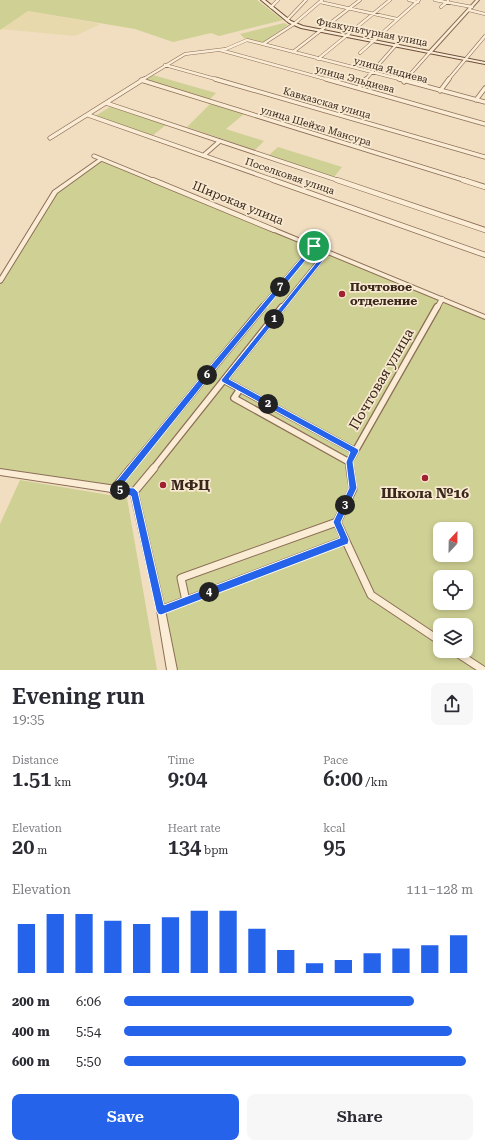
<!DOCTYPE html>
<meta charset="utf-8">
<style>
:root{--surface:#fff;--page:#f7f7f7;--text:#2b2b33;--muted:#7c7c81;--accent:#2563eb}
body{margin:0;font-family:"Roboto Serif",serif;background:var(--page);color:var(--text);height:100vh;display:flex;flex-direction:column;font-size:15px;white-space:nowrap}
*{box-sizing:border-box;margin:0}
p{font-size:13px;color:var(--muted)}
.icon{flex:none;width:22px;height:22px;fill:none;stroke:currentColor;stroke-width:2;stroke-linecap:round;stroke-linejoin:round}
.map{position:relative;height:670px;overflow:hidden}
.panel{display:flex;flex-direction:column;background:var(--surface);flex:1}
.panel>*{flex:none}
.needle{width:26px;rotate:22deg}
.controls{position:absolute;left:433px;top:522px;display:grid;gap:8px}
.controls a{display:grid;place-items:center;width:40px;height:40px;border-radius:8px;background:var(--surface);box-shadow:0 2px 6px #0003;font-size:20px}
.pin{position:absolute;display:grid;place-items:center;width:34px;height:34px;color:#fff;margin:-17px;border:2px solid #fff;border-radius:50%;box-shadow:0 1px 4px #0007}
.km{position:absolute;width:20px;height:20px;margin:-10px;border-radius:50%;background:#222;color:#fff;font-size:11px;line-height:20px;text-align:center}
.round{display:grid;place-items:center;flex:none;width:42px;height:42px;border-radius:8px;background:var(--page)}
.overview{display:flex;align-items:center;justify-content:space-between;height:68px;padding:0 12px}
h1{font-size:22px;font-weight:600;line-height:30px}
.figures{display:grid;grid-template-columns:repeat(3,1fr);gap:6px;height:68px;padding:4px 12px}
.figures div{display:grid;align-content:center}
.figures b{font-size:20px;font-weight:600}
.figures small{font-size:11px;font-weight:400}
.figures p{font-size:11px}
.chart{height:112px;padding:8px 12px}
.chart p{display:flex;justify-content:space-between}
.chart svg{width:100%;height:72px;margin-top:4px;stroke:var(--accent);stroke-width:6}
.action{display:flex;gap:8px;margin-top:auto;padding:8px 12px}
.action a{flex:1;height:46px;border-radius:8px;background:var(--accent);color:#fff;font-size:16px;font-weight:600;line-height:46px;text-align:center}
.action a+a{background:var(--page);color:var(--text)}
ul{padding:0 12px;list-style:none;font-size:13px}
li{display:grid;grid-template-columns:64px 48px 1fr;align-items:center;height:30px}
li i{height:10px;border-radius:5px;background:var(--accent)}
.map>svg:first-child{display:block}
</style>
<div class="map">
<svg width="485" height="670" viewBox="0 0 485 670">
<rect width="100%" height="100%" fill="#f1dec1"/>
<path fill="#e8d9ad" d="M28,11l73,13 -26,12 -75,-7z"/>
<path fill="#cfd094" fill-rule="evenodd" d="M0,0h257l26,20 -64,16 -8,-3 -38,9 -38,-13 -107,-18 -28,19z
M284,23l4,2 -26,18 -18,-5 -4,-4z
M153,75l63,18 -7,7 -65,-20z
M210,104l34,10 -18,15 38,12 -9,9 -68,-23z
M110,107l56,18 -14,11 -57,-20z
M278,147l64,20 -8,10 -65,-22z
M102,159l383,158v353h-313l-38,-178 -134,-20v-191l55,-89zM440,529h26v26h-26zM440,577h26v26h-26zM440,625h26v26h-26z
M20,480l107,18 30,172h-157v-146z"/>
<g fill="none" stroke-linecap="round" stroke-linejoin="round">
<g stroke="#8c6e57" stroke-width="3.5">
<path id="minor-far4" d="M322,0l-28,24 -31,20 140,36
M409,0l9,2
M435,0l37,7
M320,2l77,17
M271,7l7,-7
M441,7l7,-6
M469,10l16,4
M287,20l19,-20
M220,50l109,30
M293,52l67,-52
M360,53l59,-53
M318,59l72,-59
M165,65l54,15
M141,80h2
M142,80l43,-26 41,-5 21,-9 16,4
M365,80l31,-35
M405,80l25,-28
M448,80l37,-44"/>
</g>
<g stroke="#8c6e57" stroke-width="5">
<path id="minor-far3" d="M215,79l270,78
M326,79l159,45
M399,79l86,23
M141,80l326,101
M404,82l2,-3
M358,88l8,-9
M440,91l9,-12
M476,100l9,-12
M106,103l234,78
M88,115l188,66
M50,138l94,-59
M204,155l16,-14
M94,156l61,25"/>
</g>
<g stroke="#8c6e57" stroke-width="6">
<path id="minor-far2" d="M153,180l121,50
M273,180l212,75
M337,180l148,50
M463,180l22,7
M262,308l52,-62
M282,308l45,-56
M437,308l5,-9"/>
</g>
<g stroke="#8c6e57" stroke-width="8">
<path id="minor-far1" d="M224,380l131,71
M240,389l-6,9 115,64
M130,469l133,-162
M153,469l129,-162
M350,469l-1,-7 88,-155"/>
</g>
<g stroke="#8c6e57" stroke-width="9">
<path id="minor" d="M350,468l3,21 -16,33 34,73 69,46
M113,490l18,-22
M134,492l20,-24
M186,601l-5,-23 156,-56
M161,610l184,-70
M454,651l29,19"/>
</g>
<g stroke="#8c6e57" stroke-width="2">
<path id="tertiary" d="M476,0h3l-48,53h-2v-2z
M100,158l4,1 -47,34 -55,89 -2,1v-6l53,-86z
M274,228l211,87v4l-213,-88v-2z
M0,469l137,20 28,121 12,60h-10l-10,-60 -26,-115 -131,-20z"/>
</g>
<g stroke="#6e4f3a" stroke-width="2">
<path id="secondary" d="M261,0h4l26,21 12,5 182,36v2l-184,-36 -12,-5z"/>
</g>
<use href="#minor-far4" stroke="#fbecd5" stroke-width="2.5"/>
<use href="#minor-far3" stroke="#fbecd5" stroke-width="3.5"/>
<use href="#minor-far2" stroke="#fbecd5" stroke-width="4.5"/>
<use href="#minor-far1" stroke="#fbecd5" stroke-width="5.5"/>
<use href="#minor" stroke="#fbecd5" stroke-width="7"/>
<use href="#tertiary" fill="#fbecd5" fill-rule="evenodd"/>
<use href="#secondary" fill="#fbecd5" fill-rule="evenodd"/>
</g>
<path fill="#2563eb" stroke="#fff" fill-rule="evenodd" d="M312,245h4l14,7 -101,127 129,70 1,2 -6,11 4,26 -16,34 8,18 -1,4 -3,1 -184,70 -3,-1 -2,-4 -25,-114 -17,-3 -5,-3 97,-119zM315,249l9,4 -103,127 1,2 128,70 -4,10 3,26 -16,34 7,16 -176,67 -26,-113 -4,-4 -13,-1 90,-112z"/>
<g fill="#a0222f" stroke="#f8e9d1" stroke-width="1.5">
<circle cx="342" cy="294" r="4"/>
<circle cx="425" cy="478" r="4"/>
<circle cx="163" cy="485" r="4"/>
</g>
<g text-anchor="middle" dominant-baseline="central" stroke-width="3.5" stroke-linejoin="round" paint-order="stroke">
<g font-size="10" fill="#3b281c" stroke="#f8e9d1">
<text transform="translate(372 32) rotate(11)">Физкультурная улица</text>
<text transform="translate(391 70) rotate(15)">улица Яндиева</text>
<text transform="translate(355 79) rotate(15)">улица Эльдиева</text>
<text transform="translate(327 103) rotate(16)">Кавказская улица</text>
<text transform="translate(316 126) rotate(17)">улица Шейха Мансура</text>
<text transform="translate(290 176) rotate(19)">Поселковая улица</text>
</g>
<g font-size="12" fill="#3b281c" stroke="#f8e9d1">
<text transform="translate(238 203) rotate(22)">Широкая улица</text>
</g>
<g font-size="12" font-weight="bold" fill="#3b281c" stroke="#f8e9d1" text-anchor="start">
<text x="350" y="287">Почтовое<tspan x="350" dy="14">отделение</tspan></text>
</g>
<g font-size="14" fill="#3b281c" stroke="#f8e9d1">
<text transform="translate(381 379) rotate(-60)">Почтовая улица</text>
</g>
<g font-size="14" font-weight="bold" fill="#3b281c" stroke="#f8e9d1" text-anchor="start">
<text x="171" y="485">МФЦ</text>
<text x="425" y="493" text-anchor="middle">Школа №16</text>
</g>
</g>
</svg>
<div class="controls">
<a><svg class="needle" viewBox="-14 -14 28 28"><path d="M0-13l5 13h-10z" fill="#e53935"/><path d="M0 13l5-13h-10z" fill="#7c7c81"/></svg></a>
<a><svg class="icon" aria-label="locate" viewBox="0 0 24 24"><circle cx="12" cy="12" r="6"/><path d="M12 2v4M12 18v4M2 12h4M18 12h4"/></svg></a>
<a><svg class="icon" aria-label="layers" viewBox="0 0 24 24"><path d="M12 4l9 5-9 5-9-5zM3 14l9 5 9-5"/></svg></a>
</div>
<div class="pin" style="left:314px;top:246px;background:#1e9e55"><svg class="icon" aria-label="arrive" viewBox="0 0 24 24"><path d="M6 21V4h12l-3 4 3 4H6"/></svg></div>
<b class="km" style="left:274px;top:319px">1</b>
<b class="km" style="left:268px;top:404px">2</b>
<b class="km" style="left:345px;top:505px">3</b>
<b class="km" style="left:209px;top:592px">4</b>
<b class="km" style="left:120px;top:490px">5</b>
<b class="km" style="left:207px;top:375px">6</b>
<b class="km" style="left:280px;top:287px">7</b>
</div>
<section class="panel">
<div class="overview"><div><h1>Evening run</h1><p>19:35</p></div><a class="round"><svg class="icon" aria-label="share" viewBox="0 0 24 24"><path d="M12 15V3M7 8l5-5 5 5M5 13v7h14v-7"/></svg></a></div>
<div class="figures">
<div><p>Distance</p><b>1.51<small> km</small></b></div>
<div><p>Time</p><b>9:04</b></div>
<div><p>Pace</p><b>6:00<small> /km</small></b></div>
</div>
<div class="figures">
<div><p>Elevation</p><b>20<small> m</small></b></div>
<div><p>Heart rate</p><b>134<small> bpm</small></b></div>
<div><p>kcal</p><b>95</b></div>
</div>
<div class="chart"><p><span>Elevation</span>111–128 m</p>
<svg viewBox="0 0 160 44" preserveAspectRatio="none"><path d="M5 44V14M15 44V8M25 44V8M35 44V12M45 44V14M55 44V10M65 44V6M75 44V6M85 44V17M95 44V30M105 44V38M115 44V36M125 44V32M135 44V29M145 44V27M155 44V21"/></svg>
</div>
<ul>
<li><b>200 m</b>6:06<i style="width:83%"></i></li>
<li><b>400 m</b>5:54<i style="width:94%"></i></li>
<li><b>600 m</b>5:50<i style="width:98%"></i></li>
</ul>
<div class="action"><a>Save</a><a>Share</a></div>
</section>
